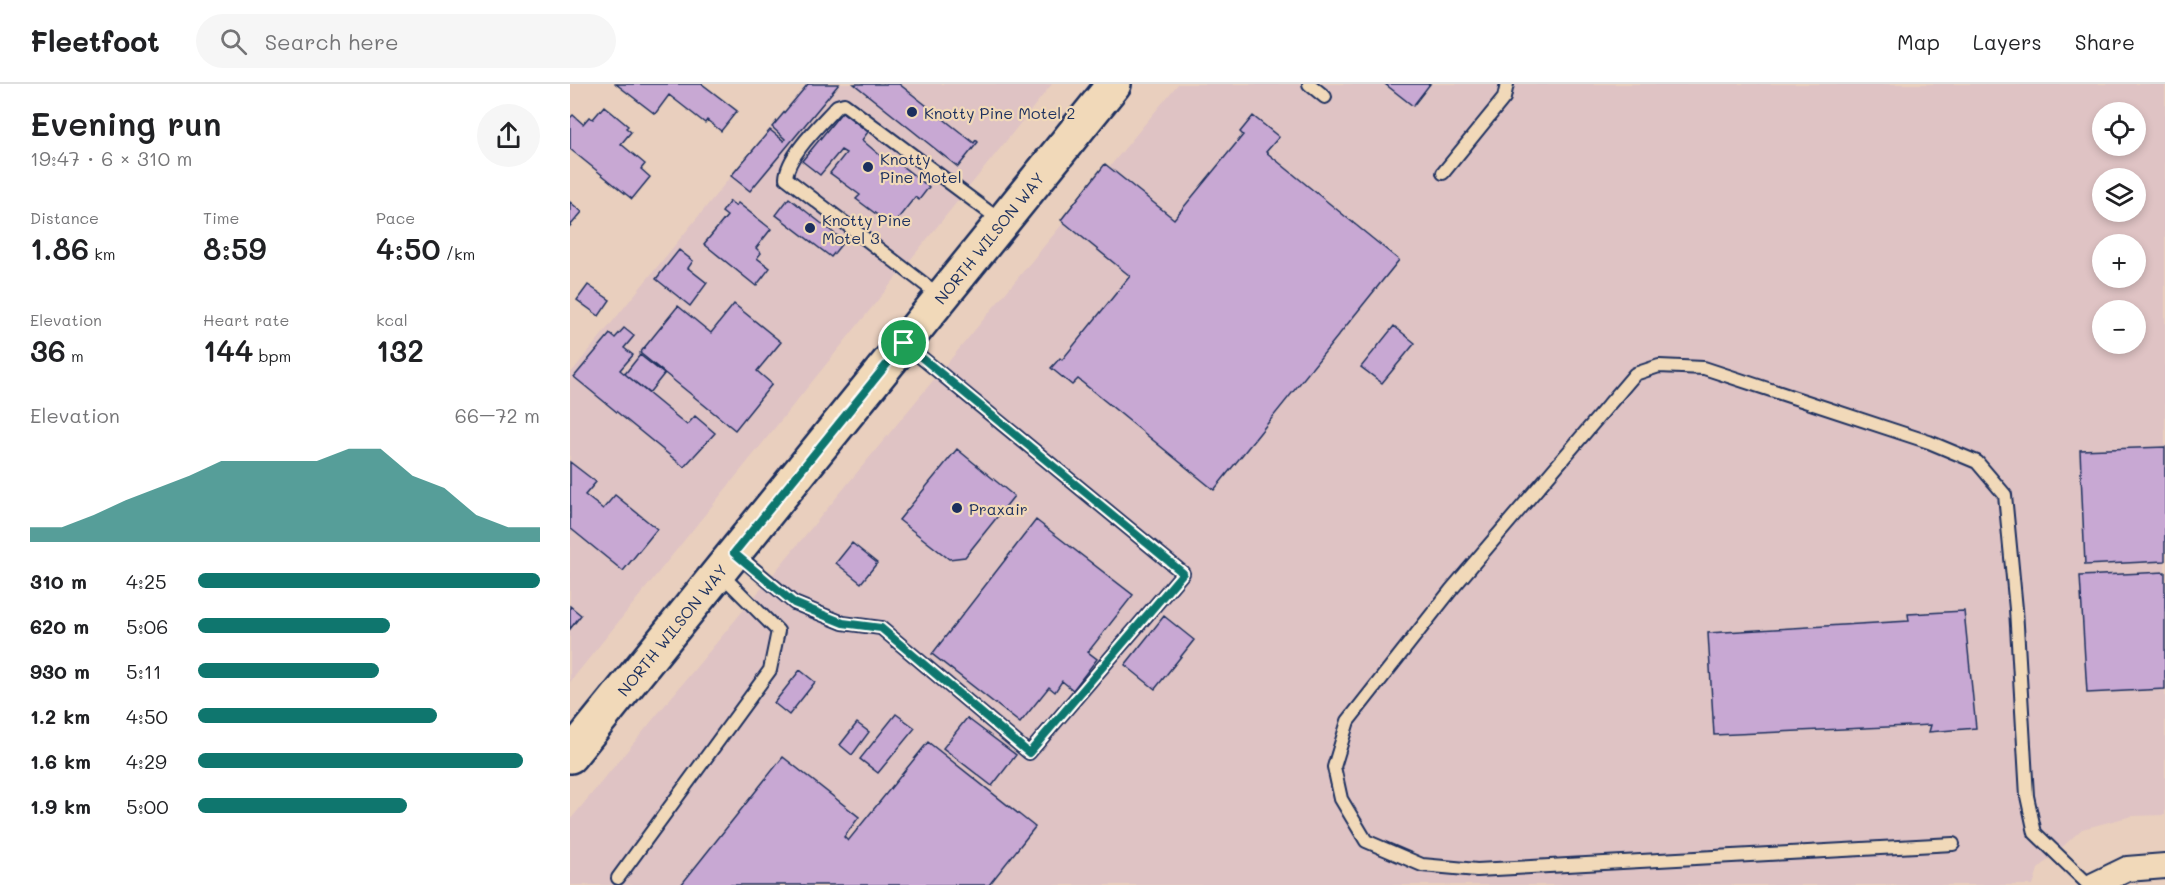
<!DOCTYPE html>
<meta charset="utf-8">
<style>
:root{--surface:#fff;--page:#f6f6f6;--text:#202124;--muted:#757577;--line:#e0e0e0;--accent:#0f766e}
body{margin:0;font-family:Mali,sans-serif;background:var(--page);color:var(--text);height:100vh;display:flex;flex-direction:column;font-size:22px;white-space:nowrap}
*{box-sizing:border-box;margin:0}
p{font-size:20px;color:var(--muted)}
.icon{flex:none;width:33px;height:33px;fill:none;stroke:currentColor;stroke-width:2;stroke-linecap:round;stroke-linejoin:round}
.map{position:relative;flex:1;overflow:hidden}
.side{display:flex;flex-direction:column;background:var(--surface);width:570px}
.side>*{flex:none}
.buttons{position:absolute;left:1522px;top:18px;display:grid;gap:12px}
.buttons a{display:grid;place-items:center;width:54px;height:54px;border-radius:50%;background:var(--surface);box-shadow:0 3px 9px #0003;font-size:30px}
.pin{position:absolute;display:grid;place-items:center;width:51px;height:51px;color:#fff;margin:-26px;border:3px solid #fff;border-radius:50%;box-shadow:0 2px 6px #0007}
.round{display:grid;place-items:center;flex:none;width:63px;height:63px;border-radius:32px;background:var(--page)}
.headline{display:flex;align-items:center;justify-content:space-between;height:102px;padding:0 30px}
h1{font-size:33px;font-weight:600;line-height:45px}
.figures{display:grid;grid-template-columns:repeat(3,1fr);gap:9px;height:102px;padding:6px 30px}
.figures div{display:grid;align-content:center}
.figures b{font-size:30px;font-weight:600}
.figures small{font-size:16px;font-weight:400}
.figures p{font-size:16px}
.chart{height:168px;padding:12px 30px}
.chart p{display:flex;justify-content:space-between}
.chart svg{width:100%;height:108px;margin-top:6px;fill:var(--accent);opacity:.7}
ul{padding:0 30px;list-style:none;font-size:20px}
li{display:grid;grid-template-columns:96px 72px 1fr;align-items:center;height:45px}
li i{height:15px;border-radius:8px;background:var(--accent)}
header{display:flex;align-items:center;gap:36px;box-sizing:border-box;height:84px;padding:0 30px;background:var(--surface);border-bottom:2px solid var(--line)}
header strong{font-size:28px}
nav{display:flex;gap:33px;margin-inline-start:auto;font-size:21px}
.search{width:420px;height:54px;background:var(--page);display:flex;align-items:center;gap:15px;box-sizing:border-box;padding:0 21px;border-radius:33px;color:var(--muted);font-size:22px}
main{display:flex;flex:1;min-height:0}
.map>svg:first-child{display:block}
</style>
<header>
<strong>Fleetfoot</strong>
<div class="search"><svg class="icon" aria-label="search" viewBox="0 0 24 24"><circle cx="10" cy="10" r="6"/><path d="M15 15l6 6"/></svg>Search here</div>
<nav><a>Map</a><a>Layers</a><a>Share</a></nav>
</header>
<main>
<section class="side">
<div class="headline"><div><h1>Evening run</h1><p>19:47 · 6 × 310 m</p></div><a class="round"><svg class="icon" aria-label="share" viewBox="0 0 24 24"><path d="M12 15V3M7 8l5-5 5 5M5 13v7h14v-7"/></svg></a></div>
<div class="figures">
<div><p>Distance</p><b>1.86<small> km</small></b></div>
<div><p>Time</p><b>8:59</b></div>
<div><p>Pace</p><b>4:50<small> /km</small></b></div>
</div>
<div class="figures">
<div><p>Elevation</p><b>36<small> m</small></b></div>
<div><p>Heart rate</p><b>144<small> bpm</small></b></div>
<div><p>kcal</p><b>132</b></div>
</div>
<div class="chart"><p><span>Elevation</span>66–72 m</p>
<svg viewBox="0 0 160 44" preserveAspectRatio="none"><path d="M0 44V38L10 38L20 33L30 27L40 22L50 17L60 11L70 11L80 11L90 11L100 6L110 6L120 17L130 22L140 33L150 38L160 38V44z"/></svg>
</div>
<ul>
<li><b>310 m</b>4:25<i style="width:100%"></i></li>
<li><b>620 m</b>5:06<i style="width:56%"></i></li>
<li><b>930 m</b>5:11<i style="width:53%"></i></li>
<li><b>1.2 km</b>4:50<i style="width:70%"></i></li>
<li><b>1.6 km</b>4:29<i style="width:95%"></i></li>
<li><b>1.9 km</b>5:00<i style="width:61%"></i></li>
</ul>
</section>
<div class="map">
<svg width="1595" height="801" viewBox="0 0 1595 801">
<rect width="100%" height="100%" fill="#e9cfbe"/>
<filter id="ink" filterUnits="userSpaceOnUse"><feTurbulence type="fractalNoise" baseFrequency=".0167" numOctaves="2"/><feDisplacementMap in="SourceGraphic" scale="12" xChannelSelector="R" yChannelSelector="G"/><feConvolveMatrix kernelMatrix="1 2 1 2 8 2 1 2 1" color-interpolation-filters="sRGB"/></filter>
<g filter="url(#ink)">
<path fill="#dfc3c4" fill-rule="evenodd" d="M236,0h246l-482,598v-308z
M608,0h987v731l-33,1 -50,13 -44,40 -5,16h-1463v-65zM1533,28h33v34h-33zM1533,94h33v34h-33zM1533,160h33v34h-33zM1533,226h33v34h-33z"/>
<path fill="#c8a8d3" stroke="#1b2f5e" stroke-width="1.5" d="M46,0h86l35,27 -16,20 -14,-11 -2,3 -36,-28 -14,19z
M238,0h31l-89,107 -19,-15 39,-46 14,11 1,-2 -13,-12z
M284,0h45l75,59 2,-3 2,2 -20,25z
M815,0h45l-17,22z
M34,22l24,20 -2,2 5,4 -10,12 24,20 -4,5 9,8 -18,22 -62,-50v-31l3,-3 10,9 6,-7 4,2z
M272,28l26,20 -6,8 27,23 5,-3 35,27 -10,13 -4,-3 -23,29 -36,-27 4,-4 -30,-22 16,-20 -5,-3 -21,25 -18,-14z
M683,32l26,21 -13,15 133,108 -185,230 -136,-111 -6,6 -21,-17 9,-10 2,2 68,-84 -69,-56 44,-56 69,55 69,-84 -3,-3z
M219,114l55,43 -13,16 -55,-42z
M160,117l5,5 3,-3 33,26 -15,19 5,5 -4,5 13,10 -14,18 -52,-42 23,-28 -5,-4z
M0,118l12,10 -12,14z
M109,166l14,11 -5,7 19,15 -17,23 -34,-27z
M18,201l22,15 -11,16 -22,-16z
M164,220l47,38 -24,29 15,13 -37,46 -95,-77 38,-47 33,27z
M824,242l21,17 -33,40 -21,-16z
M54,244l10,8 -10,12 9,7 -13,15 67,55 8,-9 20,17 -31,34 -110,-90 36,-43 5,4z
M70,271l24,19 -15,19 -24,-19z
M1595,363v114l-80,4 -5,-115z
M387,365l57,47 -49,61 -16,2 -50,-39z
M0,378l26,20 -11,13 18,14 12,-14 42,34 -34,42 -53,-43z
M466,436l97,75 -45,57 9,7 -24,31 -11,-9 -7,11 -6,-5 -29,36 -88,-69z
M282,459l25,20 -16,20 -25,-20z
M1595,488v117l-78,4 -7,-117z
M0,522l11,9 -11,14z
M1394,527l12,117 -47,4 2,-7 -217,10 -6,-102 201,-12 -1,-7z
M594,532l30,24 -39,49 -30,-24z
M230,586l15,12 -26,33 -15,-12z
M326,630l19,14 -37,45 -18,-14z
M397,634l49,37 -24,31 -49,-38z
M287,639l12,9 -17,23 -12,-10z
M358,658l107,85 -46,58h-308l102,-128 76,60 -15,20 4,4z"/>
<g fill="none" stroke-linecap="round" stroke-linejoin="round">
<g stroke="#1b2f5e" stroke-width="16">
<path id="service" d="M739,0l16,13
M873,89l61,-75 3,-14
M370,212l-154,-118c1,-23 36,-55 51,-72l7,-2 157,117
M166,470l58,49 49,20 38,5 148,125 154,-180 -278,-229
M1383,760l-476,26 -55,-5 -56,-24 -25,-42 -7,-32 14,-46 103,-131 184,-216 24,-8 45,2 225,74 48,20 28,33 11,114 11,187 8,37 54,52
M48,794l152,-208 8,-39 -58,-58"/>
</g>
<g stroke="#1b2f5e" stroke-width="28">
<path id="minor" d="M1524,801l33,-16 38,-3"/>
</g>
<g stroke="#1b2f5e" stroke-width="38">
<path id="secondary" d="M0,672l544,-672"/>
</g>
<use href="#service" stroke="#f1d9b9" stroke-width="12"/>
<use href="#minor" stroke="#f1d9b9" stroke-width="24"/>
<use href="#secondary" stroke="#f1d9b9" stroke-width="33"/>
</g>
</g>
<g fill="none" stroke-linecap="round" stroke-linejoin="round" filter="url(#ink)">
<g stroke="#fff" stroke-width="12">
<path id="route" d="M334,259l279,230 -154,180 -148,-125 -38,-5 -49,-20 -60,-50z"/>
</g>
<use href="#route" stroke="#0f766e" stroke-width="8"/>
</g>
<g fill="#1b2f5e" stroke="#f1d9b9" stroke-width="2">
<circle cx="342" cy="28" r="6"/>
<circle cx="298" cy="83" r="6"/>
<circle cx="240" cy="144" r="6"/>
<circle cx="387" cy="424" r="6"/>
</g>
<g text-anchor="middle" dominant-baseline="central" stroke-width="4.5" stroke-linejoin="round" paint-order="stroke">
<g font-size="16" fill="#1b2f5e" stroke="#f1d9b9" text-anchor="start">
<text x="354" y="28">Knotty Pine Motel 2</text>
<text x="310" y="74">Knotty<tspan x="310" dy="18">Pine Motel</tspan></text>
<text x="252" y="135">Knotty Pine<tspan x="252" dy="18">Motel 3</tspan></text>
<text x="399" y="424">Praxair</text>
</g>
<g font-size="16" fill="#1b2f5e" stroke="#f1d9b9">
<text transform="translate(419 154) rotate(-51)">NORTH WILSON WAY</text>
<text transform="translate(102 546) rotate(-51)">NORTH WILSON WAY</text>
</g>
</g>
</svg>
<div class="buttons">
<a><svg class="icon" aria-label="locate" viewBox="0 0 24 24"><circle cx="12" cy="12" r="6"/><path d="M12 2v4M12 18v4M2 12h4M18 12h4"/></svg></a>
<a><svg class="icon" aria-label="layers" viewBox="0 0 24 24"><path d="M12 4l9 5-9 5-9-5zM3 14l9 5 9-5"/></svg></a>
<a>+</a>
<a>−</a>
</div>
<div class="pin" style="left:334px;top:259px;background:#1e9e55"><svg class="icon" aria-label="arrive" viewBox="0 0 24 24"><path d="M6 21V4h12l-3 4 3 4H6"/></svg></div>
</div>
</main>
